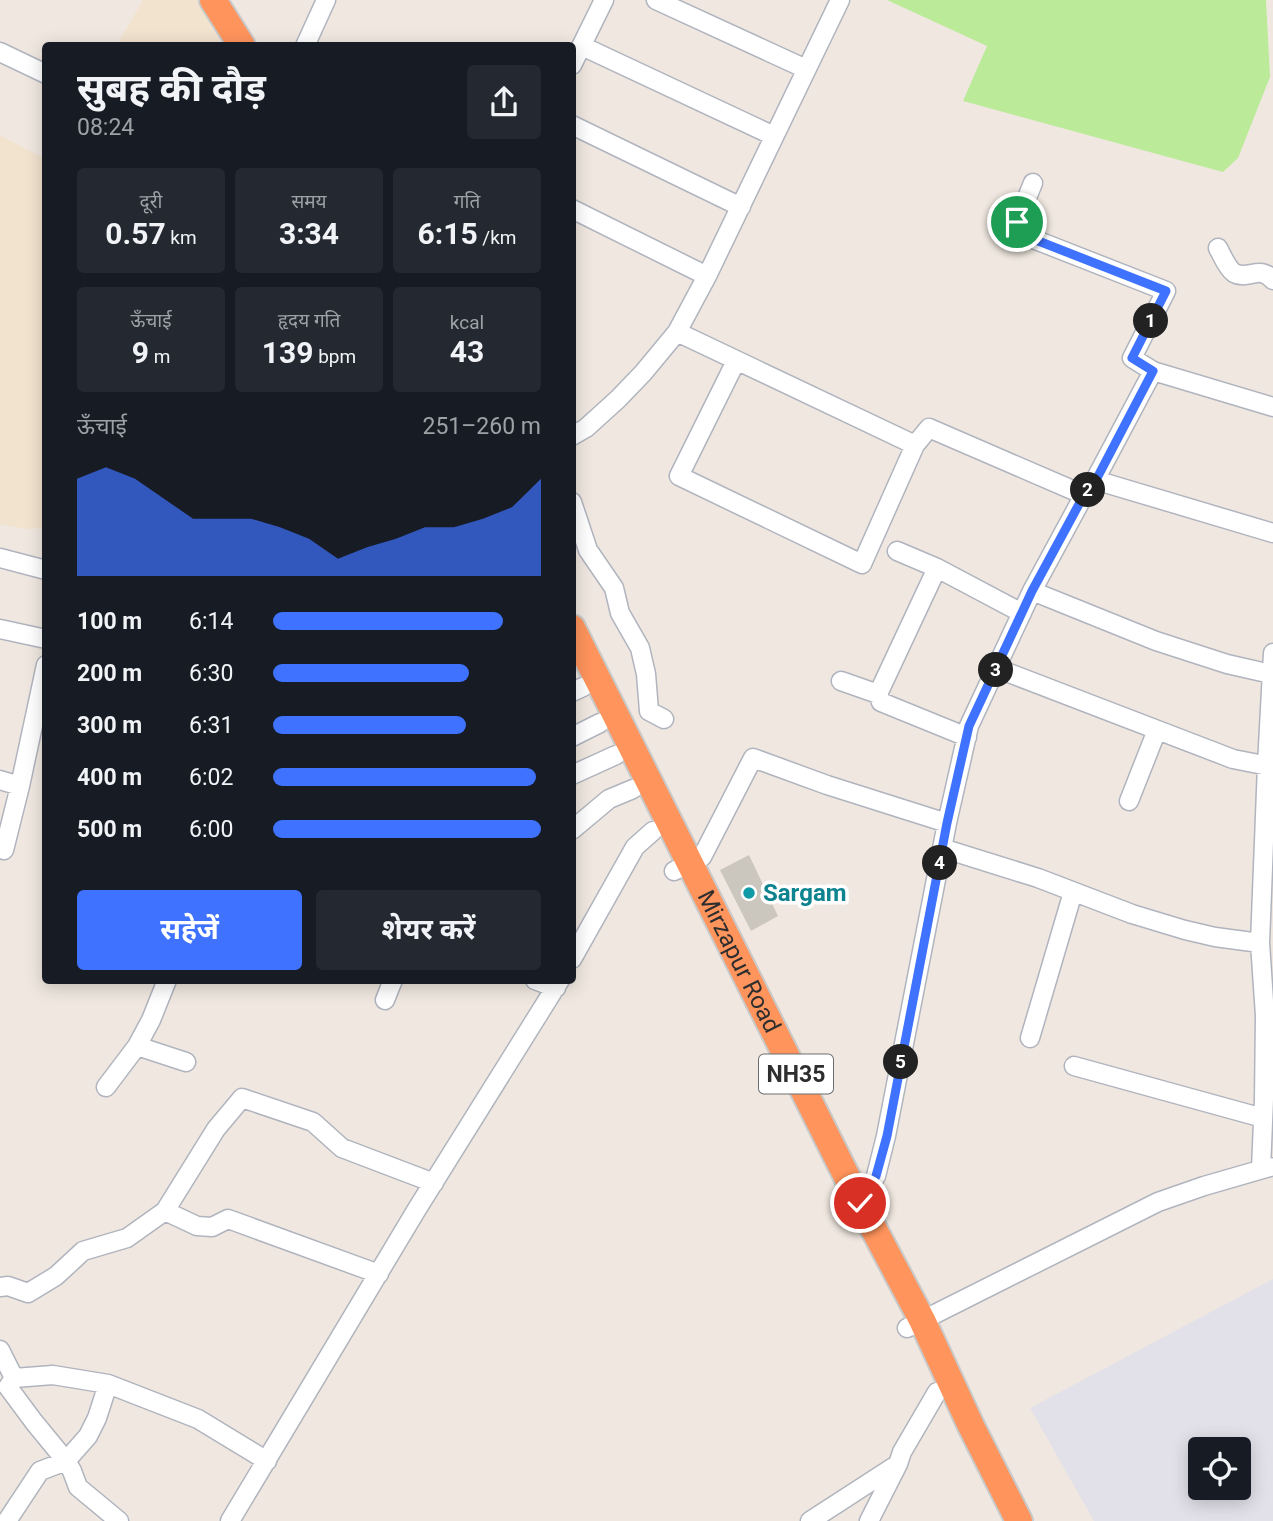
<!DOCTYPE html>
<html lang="hi">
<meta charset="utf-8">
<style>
:root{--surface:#171b24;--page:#242831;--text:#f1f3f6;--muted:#9ea1a6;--accent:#3e72ff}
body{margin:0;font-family:Roboto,"Noto Sans Devanagari",sans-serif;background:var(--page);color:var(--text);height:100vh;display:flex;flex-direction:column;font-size:26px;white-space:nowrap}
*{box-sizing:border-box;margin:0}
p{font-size:23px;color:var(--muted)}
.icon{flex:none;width:38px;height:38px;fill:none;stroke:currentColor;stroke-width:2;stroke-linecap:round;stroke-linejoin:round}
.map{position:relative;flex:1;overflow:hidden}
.panel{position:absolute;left:42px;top:42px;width:534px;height:942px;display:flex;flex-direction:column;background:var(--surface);border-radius:7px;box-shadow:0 4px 18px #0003}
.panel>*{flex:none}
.controls{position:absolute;left:1188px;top:1437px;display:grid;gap:14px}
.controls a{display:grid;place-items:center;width:63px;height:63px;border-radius:7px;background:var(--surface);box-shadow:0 4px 18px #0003;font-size:35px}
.pin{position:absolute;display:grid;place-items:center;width:60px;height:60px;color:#fff;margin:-30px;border:4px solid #fff;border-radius:50%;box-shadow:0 2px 7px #0007}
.km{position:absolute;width:35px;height:35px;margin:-18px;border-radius:50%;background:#222;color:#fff;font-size:19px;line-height:35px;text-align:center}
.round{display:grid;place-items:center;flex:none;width:74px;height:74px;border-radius:7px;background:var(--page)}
.headline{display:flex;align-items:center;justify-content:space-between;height:119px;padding:0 35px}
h1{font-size:38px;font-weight:700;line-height:52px}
.metrics{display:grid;grid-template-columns:repeat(3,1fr);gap:10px;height:119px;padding:7px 35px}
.metrics div{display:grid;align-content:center;border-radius:7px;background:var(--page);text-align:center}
.metrics b{font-size:30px;font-weight:700}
.metrics small{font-size:19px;font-weight:400}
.metrics p{font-size:19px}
.chart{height:196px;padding:14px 35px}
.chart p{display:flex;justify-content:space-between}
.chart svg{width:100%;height:126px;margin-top:7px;fill:var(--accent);opacity:.7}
.cta{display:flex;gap:14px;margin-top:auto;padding:14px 35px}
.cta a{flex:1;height:80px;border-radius:7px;background:var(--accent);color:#fff;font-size:28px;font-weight:700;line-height:80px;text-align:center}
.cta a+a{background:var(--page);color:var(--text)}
ul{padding:0 35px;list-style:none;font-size:23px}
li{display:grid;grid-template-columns:112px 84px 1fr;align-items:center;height:52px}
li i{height:18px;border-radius:9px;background:var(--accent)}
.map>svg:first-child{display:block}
</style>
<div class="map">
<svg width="1273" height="1521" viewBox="0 0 1273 1521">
<rect width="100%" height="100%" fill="#f0e8e0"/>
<path fill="#e2e0e8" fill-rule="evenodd" d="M1273,1279v242h-179l-64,-113zM1200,1449h39v39h-39z"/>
<path fill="#f2e3cf" d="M143,0h54l25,45h-105z
M0,135l45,24v369l-20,1 -25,-5z"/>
<path fill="#bbea99" d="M887,0h379l4,77 -32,81 -15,14 -260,-71 24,-55z"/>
<path fill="#cbc6be" d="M749,855l29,61 -27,15 -31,-61z"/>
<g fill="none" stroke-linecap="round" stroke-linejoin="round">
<g stroke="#b0b4be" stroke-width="21">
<path id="minor" d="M656,0l150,69
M305,46l21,-46
M582,46l192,90
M0,52l46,22
M572,65l32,-65
M572,125l169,82
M1033,183l-16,39 6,13 143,56 -34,67 21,13 120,36
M572,209l135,67
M1218,248c4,7 9,20 16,25 15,8 25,-9 39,7
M677,332l238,113
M736,361l-57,115 183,88 53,-119 14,-17 155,67
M572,436l14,-8 32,-29 25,-26 34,-41 30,-56 133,-276
M1095,480l58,-109
M572,502l16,48 26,38 6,25 20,35 6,26 3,37 15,8
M897,551l40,17
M0,558l46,12
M1032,591l124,50 71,23 44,10
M0,629l46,10
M996,668l237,91 40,8
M841,681l37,13
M572,692l11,-5
M572,737l28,-14
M967,737l-86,-35 -3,-8 59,-126 85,45
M572,775l44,-20
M0,780l20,6
M1129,801l28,-71
M572,830l37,-31 24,-10
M942,848l96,30 94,36 53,16 30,7 45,6
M4,850l16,-64 26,-121
M674,871l28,-14 51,-99 74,27 120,38
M572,959l63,-112 18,-16
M535,980l21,8
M385,1000l8,-20
M1030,1038l43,-146
M137,1046l49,16
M1074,1066l189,52
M106,1087l31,-41 14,-26 16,-40
M1261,1169l3,-70 1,-83 -5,-73 7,-178 6,-112
M165,1211l32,15 15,1 16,-8 151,55
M848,1215l12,-12 16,-27 10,-40 61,-313 22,-97 63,-135 52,-96 11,-15 178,53
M0,1287l8,-1 20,7 28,-17 27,-25 44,-13 38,-27 51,-82 26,-31 71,24 29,26 92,35
M907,1328l251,-126 46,-16 66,-19
M0,1350l14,28 -6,9
M14,1378l39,-3 55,9 90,35 69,42
M8,1387l26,35 32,39 6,10 6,16 41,34
M7,1521l33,-50 26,-10 22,-25 9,-18 11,-34
M230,1521l187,-312 143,-229
M810,1521l88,-57 4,-12 35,-60
M869,1521l29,-57"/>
</g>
<g stroke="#c9c9c9" stroke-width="30">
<g id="highway">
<path d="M213,0l29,46"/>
<path id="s1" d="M572,628l288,575 62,117 49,106 48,95"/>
</g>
</g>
<use href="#minor" stroke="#fff" stroke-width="18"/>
<use href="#highway" stroke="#ff945c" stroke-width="26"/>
</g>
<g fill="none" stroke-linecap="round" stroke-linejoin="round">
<g stroke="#fff" stroke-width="14">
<path id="route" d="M860,1203l16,-27 11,-40 60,-313 22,-97 63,-135 52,-96 12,-15 57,-109 -21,-13 34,-67 -143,-56 -6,-13"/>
</g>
<use href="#route" stroke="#3e72ff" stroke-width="9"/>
</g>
<circle fill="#0f9aa8" stroke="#fff" stroke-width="2.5" cx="749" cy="893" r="7"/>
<g text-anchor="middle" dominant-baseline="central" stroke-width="7" stroke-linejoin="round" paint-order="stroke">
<rect fill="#fff" stroke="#6d6d6d" stroke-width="2" x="759" y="1054.5" width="74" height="39" rx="5"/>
<g font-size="23" font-weight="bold" fill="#2e2e2e">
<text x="796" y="1074">NH35</text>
</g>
<g font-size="24" font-weight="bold" fill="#0d838f" stroke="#fff" text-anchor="start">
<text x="763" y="893">Sargam</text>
</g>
<g font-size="24" fill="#2e2e2e" stroke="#fff">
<text stroke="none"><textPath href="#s1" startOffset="373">Mirzapur Road</textPath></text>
</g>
</g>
</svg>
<div class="controls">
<a><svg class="icon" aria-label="locate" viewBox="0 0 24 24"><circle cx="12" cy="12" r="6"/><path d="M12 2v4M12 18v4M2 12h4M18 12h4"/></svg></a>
</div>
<div class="pin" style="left:1017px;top:222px;background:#1e9e55"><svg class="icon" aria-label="arrive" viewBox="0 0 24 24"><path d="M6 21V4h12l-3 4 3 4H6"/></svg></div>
<div class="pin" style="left:860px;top:1203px;background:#d93025"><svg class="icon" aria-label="check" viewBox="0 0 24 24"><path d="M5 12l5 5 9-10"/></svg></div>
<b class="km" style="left:1151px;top:321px">1</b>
<b class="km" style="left:1088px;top:490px">2</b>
<b class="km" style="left:996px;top:670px">3</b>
<b class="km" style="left:940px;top:863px">4</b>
<b class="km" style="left:901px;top:1062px">5</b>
<section class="panel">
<div class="headline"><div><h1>सुबह की दौड़</h1><p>08:24</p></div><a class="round"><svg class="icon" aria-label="share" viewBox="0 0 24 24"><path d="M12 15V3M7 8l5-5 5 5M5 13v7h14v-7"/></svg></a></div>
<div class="metrics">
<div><p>दूरी</p><b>0.57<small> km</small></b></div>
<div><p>समय</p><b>3:34</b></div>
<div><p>गति</p><b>6:15<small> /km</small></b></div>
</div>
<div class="metrics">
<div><p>ऊँचाई</p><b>9<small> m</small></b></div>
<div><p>हृदय गति</p><b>139<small> bpm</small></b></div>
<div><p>kcal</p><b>43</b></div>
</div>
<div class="chart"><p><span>ऊँचाई</span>251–260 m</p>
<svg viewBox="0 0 160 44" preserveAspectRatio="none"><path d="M0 44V10L10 6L20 10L30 17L40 24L50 24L60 24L70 27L80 31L90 38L100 34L110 31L120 27L130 27L140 24L150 20L160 10V44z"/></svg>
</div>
<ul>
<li><b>100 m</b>6:14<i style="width:86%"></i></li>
<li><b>200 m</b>6:30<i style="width:73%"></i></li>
<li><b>300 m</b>6:31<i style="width:72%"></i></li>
<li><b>400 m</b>6:02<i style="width:98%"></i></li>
<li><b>500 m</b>6:00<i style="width:100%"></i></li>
</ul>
<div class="cta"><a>सहेजें</a><a>शेयर करें</a></div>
</section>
</div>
